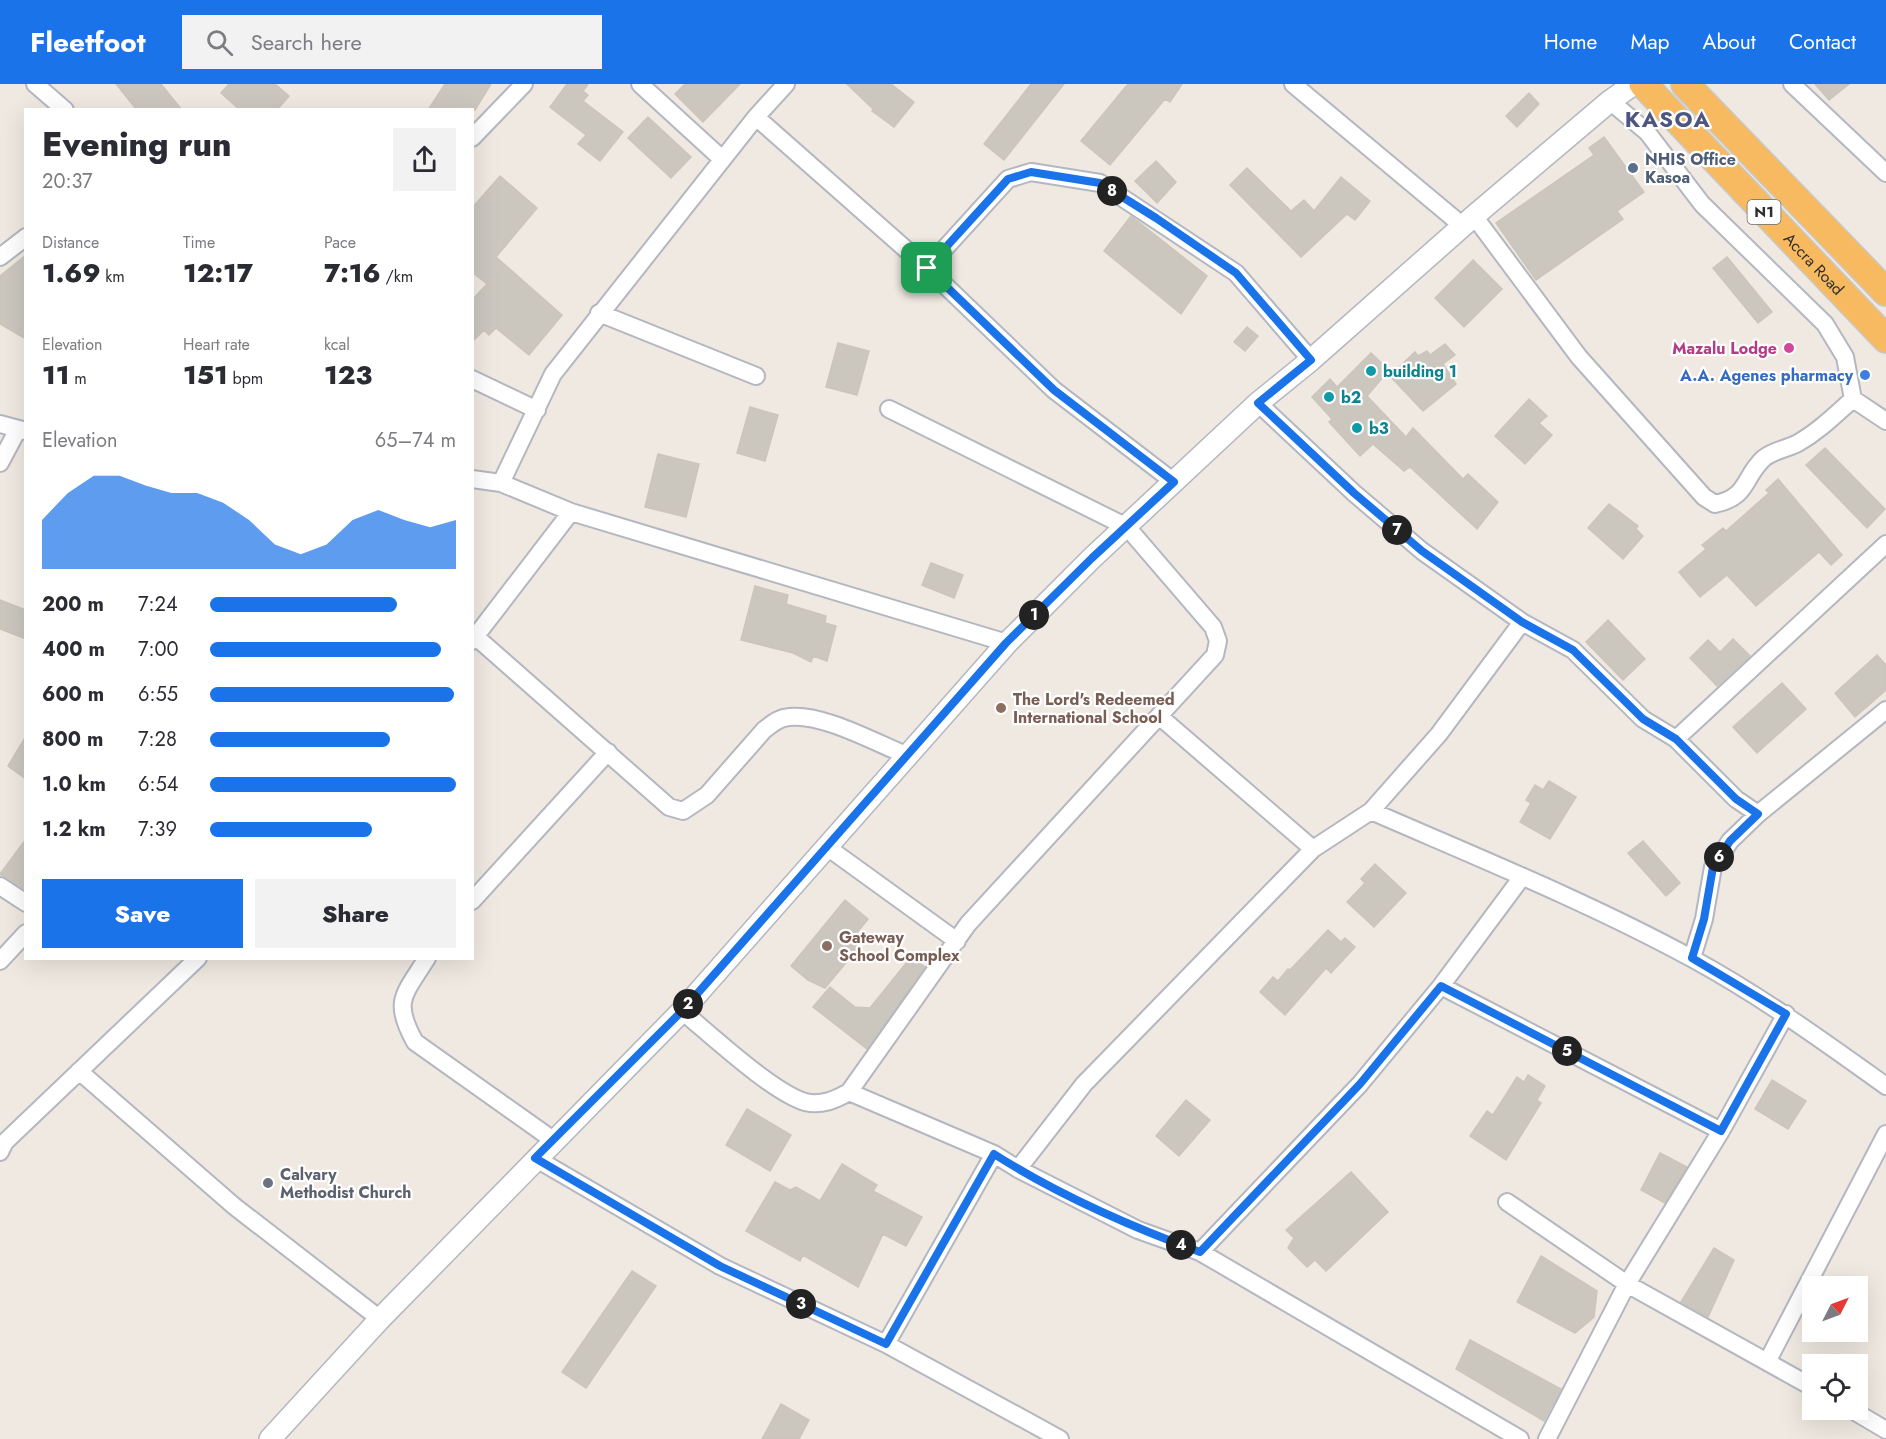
<!DOCTYPE html>
<meta charset="utf-8">
<style>
:root{--surface:#fff;--page:#f2f2f3;--text:#2b2b33;--muted:#7c7c81;--accent:#1a73e8}
body{margin:0;font-family:Jost,sans-serif;background:var(--page);color:var(--text);height:100vh;display:flex;flex-direction:column;font-size:22px;white-space:nowrap}
*{box-sizing:border-box;margin:0}
p{font-size:20px;color:var(--muted)}
.icon{flex:none;width:33px;height:33px;fill:none;stroke:currentColor;stroke-width:2;stroke-linecap:round;stroke-linejoin:round}
.map{position:relative;flex:1;overflow:hidden}
.details{position:absolute;left:24px;top:24px;width:450px;height:852px;display:flex;flex-direction:column;background:var(--surface);border-radius:0px;box-shadow:0 6px 24px #0002}
.details>*{flex:none}
.needle{width:39px;rotate:48deg}
.tools{position:absolute;left:1802px;top:1192px;display:grid;gap:12px}
.tools a{display:grid;place-items:center;width:66px;height:66px;border-radius:0px;background:var(--surface);box-shadow:0 6px 24px #0002;font-size:30px}
.pin{position:absolute;display:grid;place-items:center;width:51px;height:51px;color:#fff;margin:-26px;border-radius:12px;box-shadow:0 3px 9px #0006}
.km{position:absolute;width:30px;height:30px;margin:-15px;border-radius:50%;background:#222;color:#fff;font-size:16px;line-height:30px;text-align:center}
.round{display:grid;place-items:center;flex:none;width:63px;height:63px;border-radius:0px;background:var(--page)}
.overview{display:flex;align-items:center;justify-content:space-between;height:102px;padding:0 18px}
h1{font-size:33px;font-weight:800;line-height:45px}
.metrics{display:grid;grid-template-columns:repeat(3,1fr);gap:9px;height:102px;padding:6px 18px}
.metrics div{display:grid;align-content:center}
.metrics b{font-size:26px;font-weight:800}
.metrics small{font-size:16px;font-weight:400}
.metrics p{font-size:16px}
.chart{height:168px;padding:12px 18px}
.chart p{display:flex;justify-content:space-between}
.chart svg{width:100%;height:108px;margin-top:6px;fill:var(--accent);opacity:.7}
.cta{display:flex;gap:12px;margin-top:auto;padding:12px 18px}
.cta a{flex:1;height:69px;border-radius:0px;background:var(--accent);color:#fff;font-size:24px;font-weight:800;line-height:69px;text-align:center}
.cta a+a{background:var(--page);color:var(--text)}
ul{padding:0 18px;list-style:none;font-size:20px}
li{display:grid;grid-template-columns:96px 72px 1fr;align-items:center;height:45px}
li i{height:15px;border-radius:8px;background:var(--accent)}
header{display:flex;align-items:center;gap:36px;box-sizing:border-box;height:84px;padding:0 30px;background:var(--accent);color:#fff}
header strong{font-size:28px}
nav{display:flex;gap:33px;margin-inline-start:auto;font-size:21px}
.search{width:420px;height:54px;background:var(--page);display:flex;align-items:center;gap:15px;box-sizing:border-box;padding:0 21px;border-radius:0px;color:var(--muted);font-size:22px}
.map>svg:first-child{display:block}
</style>
<header>
<strong>Fleetfoot</strong>
<div class="search"><svg class="icon" aria-label="search" viewBox="0 0 24 24"><circle cx="10" cy="10" r="6"/><path d="M15 15l6 6"/></svg>Search here</div>
<nav><a>Home</a><a>Map</a><a>About</a><a>Contact</a></nav>
</header>
<div class="map">
<svg width="1886" height="1355" viewBox="0 0 1886 1355">
<rect width="100%" height="100%" fill="#efe9e1"/>
<path fill="#cbc7bf" stroke="#cbc5ba" stroke-width="1.5" d="M116,0h45l21,26h-45z
M229,0h46l14,12 -12,14h-37l-19,-17z
M445,0h46l-16,26h-47z
M567,0h21l-5,7 5,4 -5,6 40,31 -23,29 -22,-17 8,-9 -36,-28z
M685,0h55l-37,38 -28,-28z
M847,0h44l23,18 -20,25 -22,-16 1,-2z
M1031,0h33l-60,76 -20,-16z
M1128,0h54l-12,18 -5,-3 -55,66 -29,-24z
M1815,0h34l-20,16z
M1529,9l10,11 -22,23 -11,-11z
M648,33l43,40 -20,21 -43,-40z
M1604,53l40,55 -27,19 6,8 -87,61 -40,-57 98,-68 -5,-7z
M1156,77l20,21 -19,21 -22,-22z
M1247,84l44,43 13,-11 10,11 27,-34 29,24 -15,19 -8,-6 -46,43 -71,-72z
M500,92l37,32 -41,49 66,58 -33,40 -33,-27 -7,7 -5,-5 -12,12v-42l15,-16 -15,-12v-64z
M1131,132l76,60 -26,38 -77,-63z
M26,171v84l-26,-15v-48z
M1727,173l45,55 -14,11 -45,-55z
M1473,176l29,29 -38,38 -29,-29z
M1247,243l11,9 -13,15 -11,-9z
M838,259l31,8 -12,44 -31,-8z
M1445,260l10,11 -12,9 13,20 -33,27 -33,-35 25,-24 3,4 9,-5 3,4z
M1371,269l18,17 -22,26 39,41 7,-9 50,51 5,-5 30,28 -21,27 -67,-62 -6,4 -31,-27 -13,12 -31,-34 3,-3 -20,-22 18,-18 7,8z
M1529,315l18,17 -8,7 13,12 -27,29 -30,-28z
M750,323l28,8 -13,46 -28,-8z
M1825,364l60,61 -18,19 -61,-63z
M658,370l41,10 -13,53 -41,-10z
M1778,395l64,76 -11,10 -12,-13 -63,54 -29,-31 -27,22 -21,-25 27,-23 -4,-4 21,-17 3,3 43,-38 -3,-3z
M1609,420l29,22 -2,3 7,7 -20,23 -35,-31z
M931,479l32,12 -9,23 -32,-13z
M755,502l33,9 -2,9 40,12 -1,7 11,3 -9,35 -14,-5 -2,6 -18,-9 -52,-13z
M0,516l26,10v29l-26,-10z
M1608,536l37,39 -22,21 -37,-38z
M1733,555l17,17 -33,30 -27,-28 18,-18 12,12z
M1877,571l9,10v25l-31,27 -20,-24z
M1782,599l24,26 -49,44 -24,-26z
M26,652v43l-18,-13z
M1549,697l27,16 -26,42 -30,-17 11,-19 -5,-3 9,-15 8,5z
M26,755v51l-26,-16z
M1643,757l37,42 -14,13 -38,-43z
M1375,780l31,29 -32,34 -27,-25 18,-19 -4,-4z
M845,816l23,19 -17,21 8,7 -34,41 -17,-8 -17,-14z
M1328,846l13,12 4,-4 10,9 -24,26 -5,-5 -41,47 -25,-23 13,-15 5,4 10,-12 2,1z
M911,873l14,10 -58,82 -54,-42 17,-20 25,20 15,1z
M1528,991l17,11 -8,14 4,3 -35,57 -36,-24 17,-25 6,4 24,-38 7,5z
M1772,996l34,21 -18,28 -33,-20z
M1186,1016l24,20 -31,36 -23,-20z
M747,1025l44,26 -21,36 -44,-26z
M1660,1069l27,14 -22,36 -24,-13z
M842,1080l35,21 -4,6 49,26 -16,29 -23,-12 -25,53 -55,-32 -3,6 -54,-30 29,-49 15,8 6,-3 24,14z
M1351,1088l37,40 -62,59 -11,-11 -8,7 -19,-19 6,-10 -8,-8z
M1714,1164l20,12 -26,57 -27,-15z
M1541,1172l56,35 -3,26 -19,16 -58,-31z
M632,1187l24,15 -70,102 -24,-16z
M1470,1256l91,49 -17,32 -88,-52z
M781,1320l28,16 -10,19h-37z"/>
<g fill="none" stroke-linecap="round" stroke-linejoin="round">
<g stroke="#b4b7c1" stroke-width="20">
<path id="minor" d="M35,0l30,26
M640,0l82,75
M1293,0l171,143
M1792,0l94,89
M1610,17l37,31 55,72 123,120 20,33 8,42 33,22
M756,33l171,151 127,122 120,92
M472,54l52,-54
M1474,132l105,141 125,140 11,7c34,-7 28,-27 49,-46 10,-8 23,-9 34,-15 21,-12 37,-28 55,-44
M0,173l26,-20
M927,184l81,-89 23,-7 69,11 136,90 75,87
M599,229l157,63
M472,295l65,31
M1258,319l96,90 68,58 100,71 51,28 70,69 33,20 60,60 22,15
M0,340l26,7
M0,379l17,-32
M472,395l29,4 70,29 436,131
M501,399l52,-109 203,-257 30,-33
M476,553l193,170 14,4 24,-16 57,-65c8,-6 14,-12 25,-13 33,-4 85,25 117,38
M472,557l99,-129
M1159,632l154,133
M1676,655l210,-195
M1371,727c108,47 219,92 322,148 68,37 130,82 193,127
M827,763l130,94
M0,802l26,17
M472,817l136,-149
M427,874c-23,37 -35,43 -12,84l138,98
M1692,874l12,-39 9,-52 17,-26 28,-27 128,-104
M0,877l26,-28
M1441,902l280,145
M682,927c29,24 90,81 123,91 16,4 30,-2 44,-10l145,62 24,15 120,61 62,22 320,187
M79,987l155,135 146,113
M849,1008l119,-168 247,-269 3,-14 -5,-14 -86,-100 -238,-118
M0,1068l5,-10 193,-184
M535,1074l185,108 166,78 174,95
M1018,1085l66,-85 229,-235 58,-38 68,-77 83,-112
M1507,1118l120,82 185,103
M1200,1168l160,-168 81,-98 81,-109
M886,1260l108,-190
M1767,1278l119,-228
M1852,1326l34,20
M1547,1355l80,-155 94,-153 65,-117"/>
</g>
<g stroke="#b4b7c1" stroke-width="24">
<path id="tertiary" d="M270,1355l110,-120 302,-308 325,-368 85,-85 166,-155 53,-43 163,-144 136,-115 24,-17"/>
</g>
<g stroke="#c9c9c9" stroke-width="30">
<g id="trunk">
<path id="s1" d="M1643,0l243,255"/>
<path d="M1685,0l201,208"/>
</g>
</g>
<use href="#minor" stroke="#fff" stroke-width="16"/>
<use href="#tertiary" stroke="#fff" stroke-width="21"/>
<use href="#trunk" stroke="#f8ba60" stroke-width="27"/>
</g>
<g fill="none" stroke-linecap="round" stroke-linejoin="round">
<g stroke="#fff" stroke-width="12">
<path id="route" d="M1031,88l69,11 56,35 80,55 75,87 -53,43 96,90 68,58 100,71 51,28 70,69 33,20 60,60 22,15 -28,27 -17,26 -9,52 -12,39 94,56 -65,117 -280,-145 -81,98 -160,168c-71,-26 -142,-57 -206,-98l-108,190 -166,-78 -185,-108 147,-147 324,-368 86,-85 82,-76 -120,-92 -127,-122 81,-89z"/>
</g>
<use href="#route" stroke="#1a73e8" stroke-width="8"/>
</g>
<circle fill="#5c6f8a" stroke="#fff" stroke-width="2" cx="1633" cy="84" r="6"/>
<circle fill="#d1479c" stroke="#fff" stroke-width="2" cx="1789" cy="264" r="6"/>
<g fill="#0f9aa8" stroke="#fff" stroke-width="2">
<circle cx="1371" cy="287" r="6"/>
<circle cx="1329" cy="313" r="6"/>
<circle cx="1357" cy="344" r="6"/>
</g>
<circle fill="#3f7fe0" stroke="#fff" stroke-width="2" cx="1865" cy="291" r="6"/>
<g fill="#8d6e63" stroke="#fff" stroke-width="2">
<circle cx="1001" cy="624" r="6"/>
<circle cx="827" cy="862" r="6"/>
</g>
<circle fill="#6b7280" stroke="#fff" stroke-width="2" cx="268" cy="1099" r="6"/>
<g text-anchor="middle" dominant-baseline="central" stroke-width="4.5" stroke-linejoin="round" paint-order="stroke">
<rect fill="#fff" stroke="#6d6d6d" stroke-width="1.5" x="1747.5" y="116" width="33" height="24" rx="4.5"/>
<g font-size="15" font-weight="bold" fill="#2e2e2e">
<text x="1764" y="128">N1</text>
</g>
<g font-size="16" font-weight="bold" fill="#4e5e75" stroke="#fff" text-anchor="start">
<text x="1645" y="75">NHIS Office<tspan x="1645" dy="18">Kasoa</tspan></text>
</g>
<g font-size="16" fill="#2e2e2e" stroke="#fff">
<text stroke="none"><textPath href="#s1" startOffset="248">Accra Road</textPath></text>
</g>
<g font-size="16" font-weight="bold" fill="#b23c85" stroke="#fff" text-anchor="end">
<text x="1777" y="264">Mazalu Lodge</text>
</g>
<g font-size="16" font-weight="bold" fill="#0d838f" stroke="#fff" text-anchor="start">
<text x="1383" y="287">building 1</text>
<text x="1341" y="313">b2</text>
<text x="1369" y="344">b3</text>
</g>
<g font-size="16" font-weight="bold" fill="#366cbe" stroke="#fff" text-anchor="end">
<text x="1853" y="291">A.A. Agenes pharmacy</text>
</g>
<g font-size="16" font-weight="bold" fill="#785e54" stroke="#fff" text-anchor="start">
<text x="1013" y="615">The Lord's Redeemed<tspan x="1013" dy="18">International School</tspan></text>
<text x="839" y="853">Gateway<tspan x="839" dy="18">School Complex</tspan></text>
</g>
<g font-size="16" font-weight="bold" fill="#5b616d" stroke="#fff" text-anchor="start">
<text x="280" y="1090">Calvary<tspan x="280" dy="18">Methodist Church</tspan></text>
</g>
<g font-size="22" font-weight="bold" letter-spacing="1.5" fill="#4d5680" stroke="#fff">
<text x="1668" y="35">KASOA</text>
</g>
</g>
</svg>
<div class="tools">
<a><svg class="needle" viewBox="-14 -14 28 28"><path d="M0-13l5 13h-10z" fill="#e53935"/><path d="M0 13l5-13h-10z" fill="#7c7c81"/></svg></a>
<a><svg class="icon" aria-label="locate" viewBox="0 0 24 24"><circle cx="12" cy="12" r="6"/><path d="M12 2v4M12 18v4M2 12h4M18 12h4"/></svg></a>
</div>
<div class="pin" style="left:927px;top:184px;background:#1e9e55"><svg class="icon" aria-label="arrive" viewBox="0 0 24 24"><path d="M6 21V4h12l-3 4 3 4H6"/></svg></div>
<b class="km" style="left:1034px;top:531px">1</b>
<b class="km" style="left:688px;top:920px">2</b>
<b class="km" style="left:801px;top:1220px">3</b>
<b class="km" style="left:1181px;top:1161px">4</b>
<b class="km" style="left:1567px;top:967px">5</b>
<b class="km" style="left:1719px;top:773px">6</b>
<b class="km" style="left:1397px;top:446px">7</b>
<b class="km" style="left:1112px;top:107px">8</b>
<section class="details">
<div class="overview"><div><h1>Evening run</h1><p>20:37</p></div><a class="round"><svg class="icon" aria-label="share" viewBox="0 0 24 24"><path d="M12 15V3M7 8l5-5 5 5M5 13v7h14v-7"/></svg></a></div>
<div class="metrics">
<div><p>Distance</p><b>1.69<small> km</small></b></div>
<div><p>Time</p><b>12:17</b></div>
<div><p>Pace</p><b>7:16<small> /km</small></b></div>
</div>
<div class="metrics">
<div><p>Elevation</p><b>11<small> m</small></b></div>
<div><p>Heart rate</p><b>151<small> bpm</small></b></div>
<div><p>kcal</p><b>123</b></div>
</div>
<div class="chart"><p><span>Elevation</span>65–74 m</p>
<svg viewBox="0 0 160 44" preserveAspectRatio="none"><path d="M0 44V24L10 13L20 6L30 6L40 10L50 13L60 13L70 17L80 24L90 34L100 38L110 34L120 24L130 20L140 24L150 27L160 24V44z"/></svg>
</div>
<ul>
<li><b>200 m</b>7:24<i style="width:76%"></i></li>
<li><b>400 m</b>7:00<i style="width:94%"></i></li>
<li><b>600 m</b>6:55<i style="width:99%"></i></li>
<li><b>800 m</b>7:28<i style="width:73%"></i></li>
<li><b>1.0 km</b>6:54<i style="width:100%"></i></li>
<li><b>1.2 km</b>7:39<i style="width:66%"></i></li>
</ul>
<div class="cta"><a>Save</a><a>Share</a></div>
</section>
</div>
